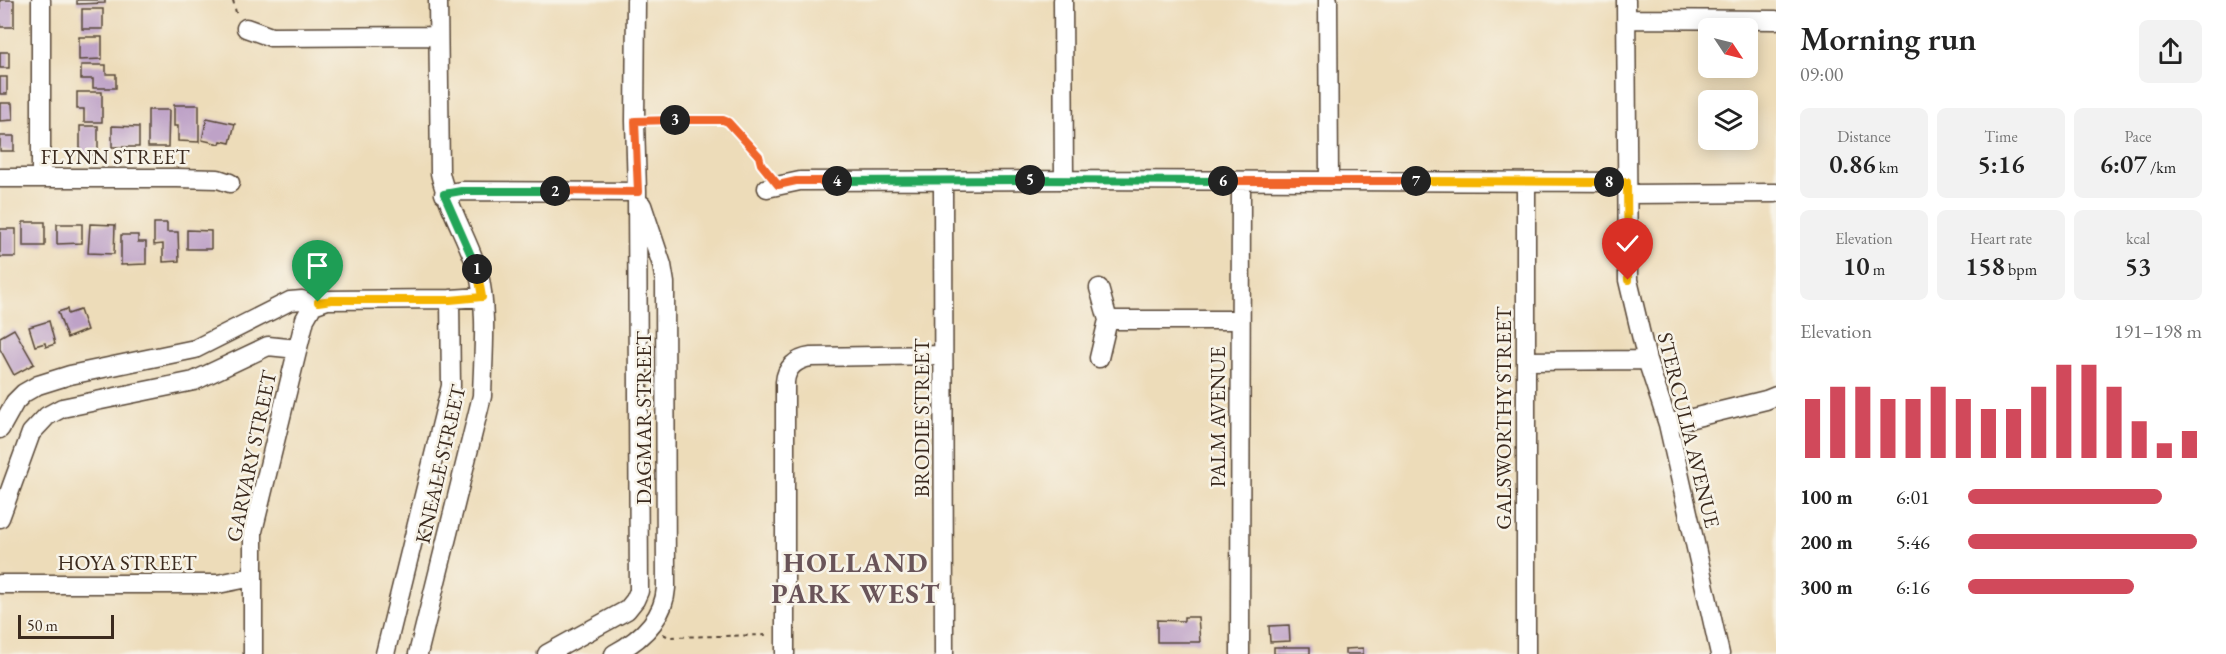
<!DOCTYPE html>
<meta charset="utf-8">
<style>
:root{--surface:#fff;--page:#f2f2f2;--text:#222;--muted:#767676;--accent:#d1495b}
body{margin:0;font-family:"EB Garamond",serif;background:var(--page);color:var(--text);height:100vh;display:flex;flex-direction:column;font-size:22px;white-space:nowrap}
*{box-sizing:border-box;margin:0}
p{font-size:20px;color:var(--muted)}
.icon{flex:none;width:33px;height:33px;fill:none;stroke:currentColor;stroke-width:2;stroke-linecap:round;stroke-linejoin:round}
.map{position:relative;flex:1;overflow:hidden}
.details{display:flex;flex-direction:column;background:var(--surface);width:450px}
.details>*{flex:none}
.needle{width:39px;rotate:125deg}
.tools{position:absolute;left:1698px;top:18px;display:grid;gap:12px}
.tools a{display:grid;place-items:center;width:60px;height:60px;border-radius:9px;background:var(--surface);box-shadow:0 3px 15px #0003;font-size:30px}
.scale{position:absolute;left:18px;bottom:15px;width:96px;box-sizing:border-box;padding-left:6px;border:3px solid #3b2a1e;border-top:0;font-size:16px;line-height:21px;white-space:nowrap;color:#3b2a1e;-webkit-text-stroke:4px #f7f3e8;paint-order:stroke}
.pin{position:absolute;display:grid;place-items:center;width:51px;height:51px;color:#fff;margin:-62px -26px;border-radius:50% 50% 50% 0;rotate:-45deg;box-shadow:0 0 6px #0007}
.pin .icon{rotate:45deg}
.km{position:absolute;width:30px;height:30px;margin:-15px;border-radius:50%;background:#222;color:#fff;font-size:16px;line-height:30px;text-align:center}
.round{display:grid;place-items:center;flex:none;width:63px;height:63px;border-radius:9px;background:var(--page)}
.summary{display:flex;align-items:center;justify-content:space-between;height:102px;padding:0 24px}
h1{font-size:33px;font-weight:600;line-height:45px}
.figures{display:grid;grid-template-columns:repeat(3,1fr);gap:9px;height:102px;padding:6px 24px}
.figures div{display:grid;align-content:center;border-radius:9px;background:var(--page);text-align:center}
.figures b{font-size:26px;font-weight:600}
.figures small{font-size:16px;font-weight:400}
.figures p{font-size:16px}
.chart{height:168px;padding:12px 24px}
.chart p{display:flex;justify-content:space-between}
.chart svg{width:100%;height:108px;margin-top:6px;stroke:var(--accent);stroke-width:6}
ul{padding:0 24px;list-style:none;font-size:20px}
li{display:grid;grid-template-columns:96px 72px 1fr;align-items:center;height:45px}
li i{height:15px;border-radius:8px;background:var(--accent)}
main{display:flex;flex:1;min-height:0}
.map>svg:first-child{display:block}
</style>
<main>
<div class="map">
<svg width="1776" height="654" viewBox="0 0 1776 654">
<rect width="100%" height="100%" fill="#f7f3e8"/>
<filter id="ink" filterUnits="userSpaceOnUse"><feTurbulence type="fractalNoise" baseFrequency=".0167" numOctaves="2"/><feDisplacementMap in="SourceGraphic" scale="12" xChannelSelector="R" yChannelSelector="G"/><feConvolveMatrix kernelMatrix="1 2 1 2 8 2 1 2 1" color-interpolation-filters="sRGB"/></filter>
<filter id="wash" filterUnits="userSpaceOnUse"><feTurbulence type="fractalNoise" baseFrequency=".008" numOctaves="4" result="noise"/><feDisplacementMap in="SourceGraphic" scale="24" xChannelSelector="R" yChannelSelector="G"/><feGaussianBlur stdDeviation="1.35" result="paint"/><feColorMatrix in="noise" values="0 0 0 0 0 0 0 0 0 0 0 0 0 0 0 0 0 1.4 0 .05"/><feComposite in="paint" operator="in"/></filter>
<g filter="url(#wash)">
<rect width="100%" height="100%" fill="#eddcb9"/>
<g id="blocks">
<path fill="#bea2c7" d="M0,0h14v27h-14z
M77,0h28v3l-28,1z
M82,9h21v20h-21z
M79,37h23v22l-23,1z
M0,52h9v16h-9z
M81,65h25v9h10v14h-23v-9h-12z
M0,77h7v17h-7z
M77,92h25v30h-18v-13h-7z
M0,103h12l1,17 -13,1z
M174,105h25v37l-21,-1v-15h-4z
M148,110h21l-1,37h-20z
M207,118l28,6 -5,19 -9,-2 -1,3 -18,-4z
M80,126h18v29h-18z
M112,126l27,1v20h-27z
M0,136h14v15h-14z
M23,222h22v24h-22z
M154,223h13v9h11l1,29 -16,1v-18l-9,1z
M57,224h25v19l-25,1z
M90,224l25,1 -1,29 -26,-1z
M0,229h16v28h-16z
M187,230l24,1v18h-24z
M121,235h17v7h8v22l-25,1z
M67,309l1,5 12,-4 7,20 -20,8 -9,-26z
M49,321l6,23 -9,3 -1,-4 -10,3 -6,-19z
M14,329l20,35 -20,11 -14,-26v-12z
M1184,617h14l2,25h-43v-22l27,1z
M1289,625l1,16 -20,1 -1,-16z
M1274,647h36v7h-36z
M1363,648v6h-18v-5z"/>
</g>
</g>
<g filter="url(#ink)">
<use href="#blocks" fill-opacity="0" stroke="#564535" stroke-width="1.5"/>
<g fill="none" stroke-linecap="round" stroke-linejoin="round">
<g stroke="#564535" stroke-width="21">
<path id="minor" d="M41,0v178
M1063,0l1,180
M1328,0l1,181
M1626,0l2,280 19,80 21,64 52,230
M1626,19l150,1
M246,28l25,9 167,-1
M0,178h177l41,1 12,4
M943,181l1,473
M767,188l33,-7 264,-1 563,2
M444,194l17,-3 176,1
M1627,194l149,-1
M1099,288l9,32 -9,38
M1108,320h132
M1526,361l121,-1
M1668,424l98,-24 10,-4
M0,429l15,-27 9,-9 14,-8 32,-10 125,-26 95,-48 12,-1 10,6
M0,518l31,-85 16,-17 15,-8 132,-27 74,-35 29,3
M0,584h218l35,-7
M253,654v-123l52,-212 8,-14 14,-5 123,-1 32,-2
M385,654l66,-268 -1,-87
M418,654l64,-258c1,-39 6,-88 -4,-125 -11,-34 -30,-63 -38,-98l-2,-173
M547,654l80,-44 8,-10 4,-9 -2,-399 -2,-71 1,-121
M614,654c26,-14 50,-35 52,-66l-1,-305 -3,-18 -20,-60
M785,654v-272c1,-14 11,-23 26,-25l132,-2
M1240,654l1,-473
M1526,654v-472"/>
</g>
<path stroke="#564535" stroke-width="2" stroke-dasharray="4.5 4.5" stroke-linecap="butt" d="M233,0l4,17
M650,119l73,2 5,1 31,34 8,15
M663,634l6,3 101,-2"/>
<use href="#minor" stroke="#fff" stroke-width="18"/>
</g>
</g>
<g fill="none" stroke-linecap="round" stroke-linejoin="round" filter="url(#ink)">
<g stroke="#fff" stroke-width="12">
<path id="split-1" d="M318,302l14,-2h118l32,-3 -5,-28"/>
</g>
<g stroke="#fff" stroke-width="12">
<path id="split-2" d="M477,269l-33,-75 17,-3h94"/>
</g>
<g stroke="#fff" stroke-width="12">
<path id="split-3" d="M555,191l83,1 -3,-71 40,-1"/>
</g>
<g stroke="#fff" stroke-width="12">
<path id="split-4" d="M675,120h48l5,2 31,34 2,8 17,21 18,-4h41"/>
</g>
<g stroke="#fff" stroke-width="12">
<path id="split-5" d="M837,181l193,-1"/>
</g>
<g stroke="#fff" stroke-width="12">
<path id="split-6" d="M1030,180l193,1"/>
</g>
<g stroke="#fff" stroke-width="12">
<path id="split-7" d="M1223,181h193"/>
</g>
<g stroke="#fff" stroke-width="12">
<path id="split-8" d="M1416,181l193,1"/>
</g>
<g stroke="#fff" stroke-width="12">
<path id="split-9" d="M1609,182h18l1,98"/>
</g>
<use href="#split-1" stroke="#f5b400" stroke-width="8"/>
<use href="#split-2" stroke="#22a559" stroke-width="8"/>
<use href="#split-3" stroke="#f0652b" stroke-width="8"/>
<use href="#split-4" stroke="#f0652b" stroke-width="8"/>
<use href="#split-5" stroke="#22a559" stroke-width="8"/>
<use href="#split-6" stroke="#22a559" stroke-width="8"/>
<use href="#split-7" stroke="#f0652b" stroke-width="8"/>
<use href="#split-8" stroke="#f5b400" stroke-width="8"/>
<use href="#split-9" stroke="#f5b400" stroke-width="8"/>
</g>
<g text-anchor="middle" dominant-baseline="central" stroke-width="5" stroke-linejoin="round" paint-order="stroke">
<g font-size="21" fill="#3b2a1e" stroke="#f7f3e8">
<text x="115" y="156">FLYNN STREET</text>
<text transform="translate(1217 417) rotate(-90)">PALM AVENUE</text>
<text transform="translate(643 418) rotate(-90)">DAGMAR STREET</text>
<text transform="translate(921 418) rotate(-90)">BRODIE STREET</text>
<text transform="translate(1503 418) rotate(-90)">GALSWORTHY STREET</text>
<text transform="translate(1689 430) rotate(76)">STERCULIA AVENUE</text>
<text transform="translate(251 456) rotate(-78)">GARVARY STREET</text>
<text transform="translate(440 464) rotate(-77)">KNEALE STREET</text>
<text x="127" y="562">HOYA STREET</text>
</g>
<g font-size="27" font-weight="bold" letter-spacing="1.5" fill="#695459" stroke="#f7f3e8">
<text x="856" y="562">HOLLAND<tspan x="856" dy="31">PARK WEST</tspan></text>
</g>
</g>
</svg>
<div class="tools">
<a><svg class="needle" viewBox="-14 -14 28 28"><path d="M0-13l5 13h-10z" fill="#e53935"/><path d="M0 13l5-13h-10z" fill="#767676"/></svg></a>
<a><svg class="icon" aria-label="layers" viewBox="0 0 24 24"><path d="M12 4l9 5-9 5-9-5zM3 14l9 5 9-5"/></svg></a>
</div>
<div class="scale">50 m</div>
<div class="pin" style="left:318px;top:302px;background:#1e9e55"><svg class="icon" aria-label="arrive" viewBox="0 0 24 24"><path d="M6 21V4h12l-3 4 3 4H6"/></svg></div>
<div class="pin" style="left:1628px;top:280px;background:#d93025"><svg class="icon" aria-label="check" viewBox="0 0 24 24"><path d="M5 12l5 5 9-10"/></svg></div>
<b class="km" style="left:477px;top:269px">1</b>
<b class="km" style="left:555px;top:191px">2</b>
<b class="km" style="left:675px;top:120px">3</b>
<b class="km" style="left:837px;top:181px">4</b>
<b class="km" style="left:1030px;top:180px">5</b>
<b class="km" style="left:1223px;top:181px">6</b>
<b class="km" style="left:1416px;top:181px">7</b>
<b class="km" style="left:1609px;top:182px">8</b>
</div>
<section class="details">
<div class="summary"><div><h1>Morning run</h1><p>09:00</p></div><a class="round"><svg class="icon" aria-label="share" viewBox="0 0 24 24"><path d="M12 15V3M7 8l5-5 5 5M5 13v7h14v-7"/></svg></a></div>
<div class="figures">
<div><p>Distance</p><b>0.86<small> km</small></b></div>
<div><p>Time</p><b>5:16</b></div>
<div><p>Pace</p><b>6:07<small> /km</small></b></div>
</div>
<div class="figures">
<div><p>Elevation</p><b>10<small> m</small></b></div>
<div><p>Heart rate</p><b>158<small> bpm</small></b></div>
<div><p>kcal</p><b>53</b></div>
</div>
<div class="chart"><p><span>Elevation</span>191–198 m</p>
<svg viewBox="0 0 160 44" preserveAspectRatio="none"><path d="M5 44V20M15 44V15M25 44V15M35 44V20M45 44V20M55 44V15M65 44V20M75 44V24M85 44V24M95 44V15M105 44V6M115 44V6M125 44V15M135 44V29M145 44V38M155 44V33"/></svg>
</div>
<ul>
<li><b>100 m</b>6:01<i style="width:83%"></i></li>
<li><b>200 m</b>5:46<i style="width:98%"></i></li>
<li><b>300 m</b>6:16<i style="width:71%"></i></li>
</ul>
</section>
</main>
